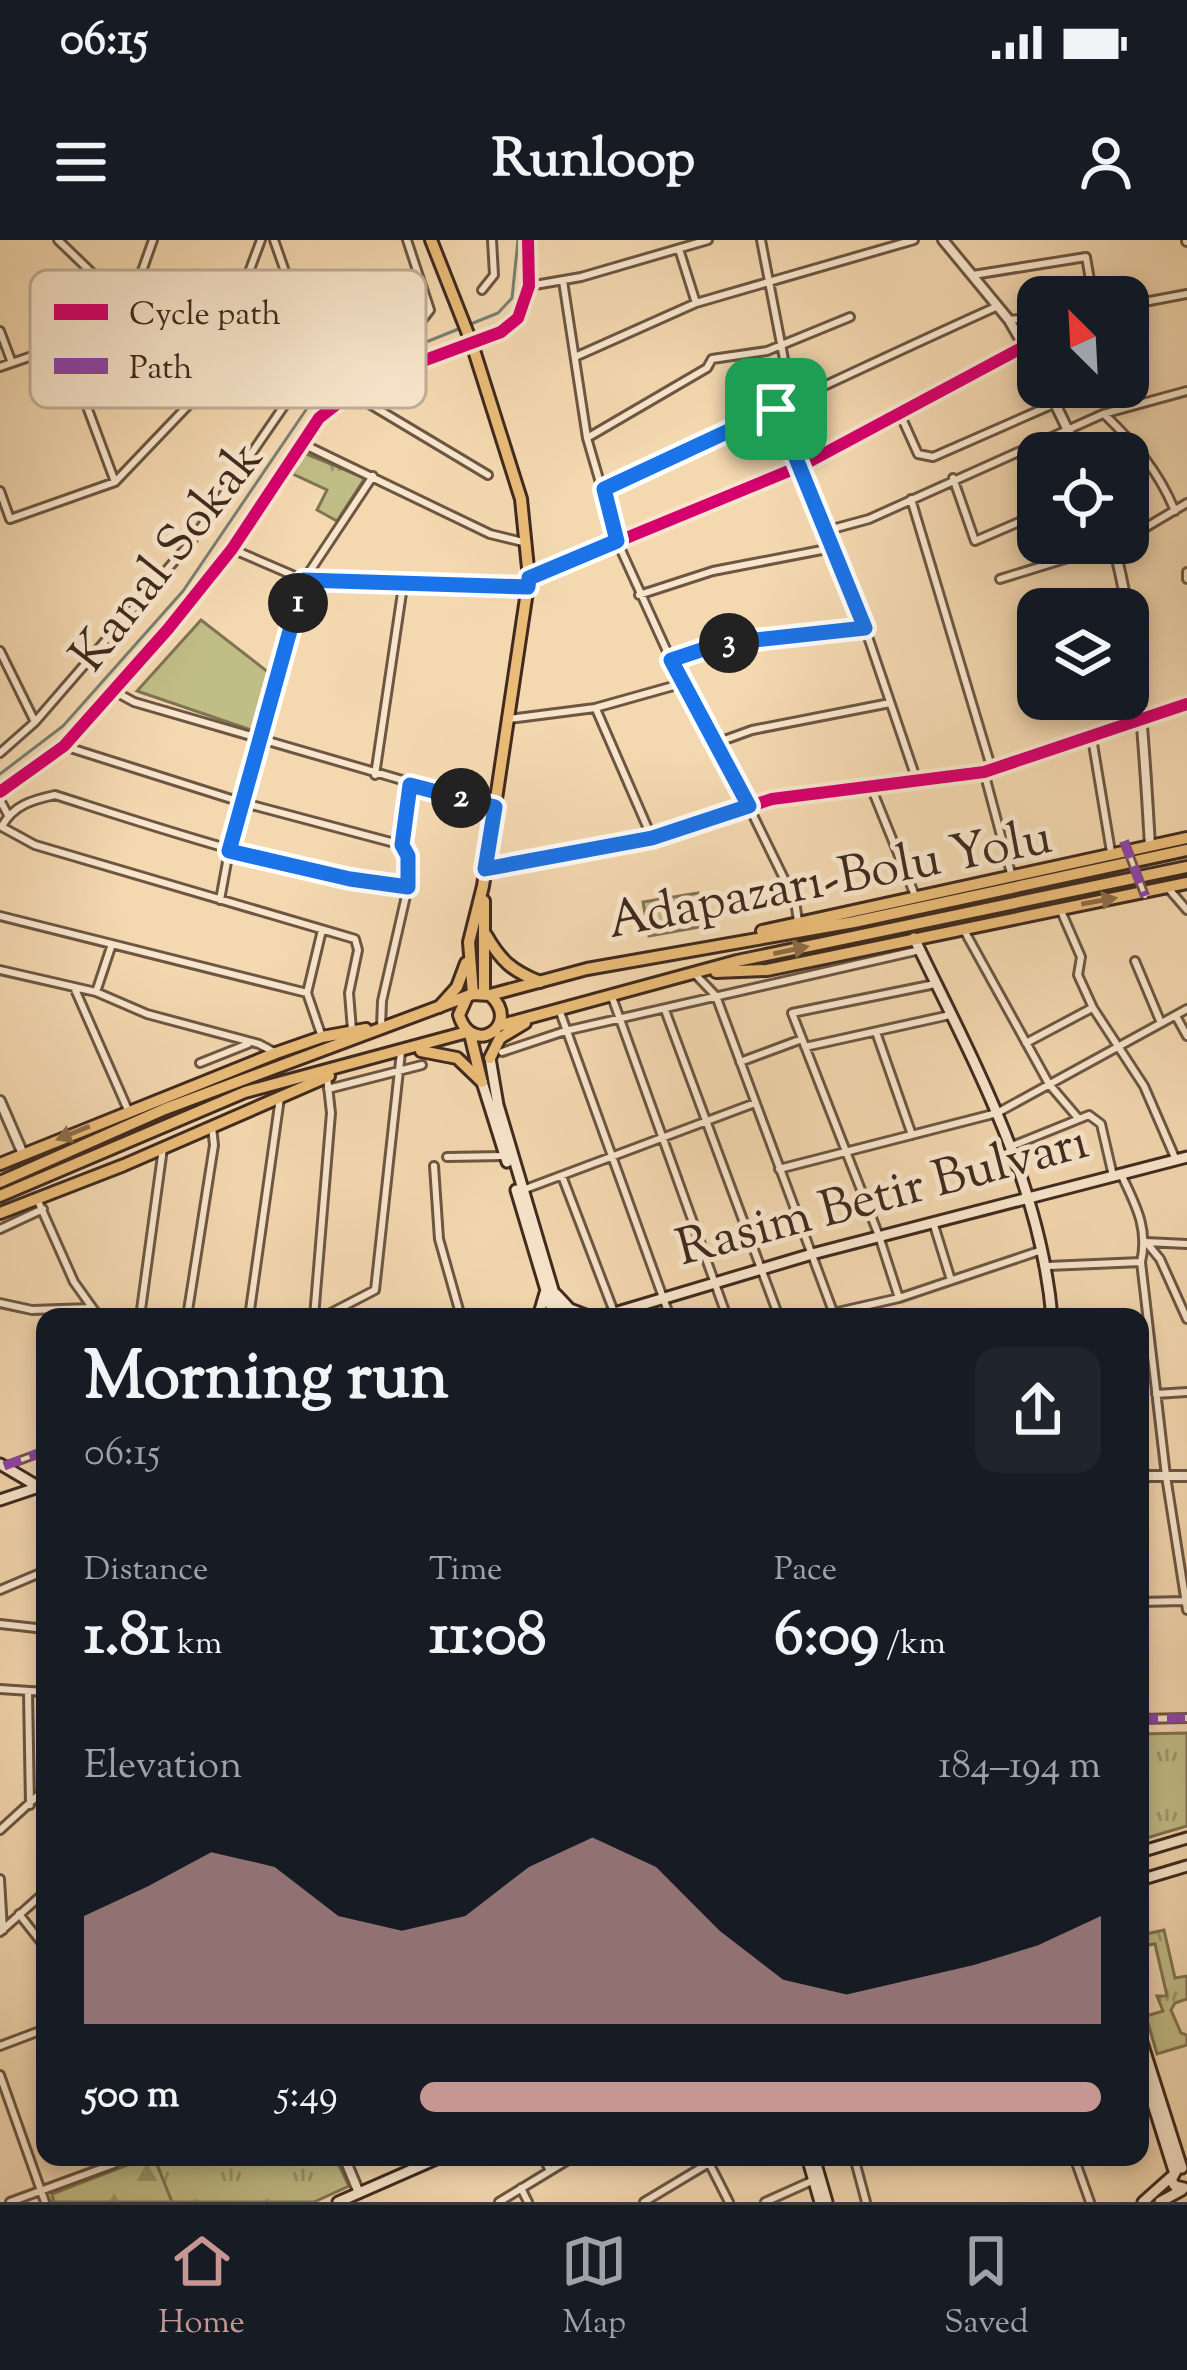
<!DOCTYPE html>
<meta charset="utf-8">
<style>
:root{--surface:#171b24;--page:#20242c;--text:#f1f3f6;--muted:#9ea1a6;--line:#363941;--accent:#c59692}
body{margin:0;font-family:"Sorts Mill Goudy",serif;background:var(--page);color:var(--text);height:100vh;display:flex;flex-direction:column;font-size:45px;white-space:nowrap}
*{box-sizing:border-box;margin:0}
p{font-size:39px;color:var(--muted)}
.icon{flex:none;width:66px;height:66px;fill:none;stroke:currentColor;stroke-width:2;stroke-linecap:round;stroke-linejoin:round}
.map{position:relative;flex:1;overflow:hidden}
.sheet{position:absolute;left:36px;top:1068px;width:1113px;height:858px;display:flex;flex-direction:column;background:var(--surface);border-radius:24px;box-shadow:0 6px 18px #0003}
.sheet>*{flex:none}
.needle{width:78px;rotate:336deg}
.tools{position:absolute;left:1017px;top:36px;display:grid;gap:24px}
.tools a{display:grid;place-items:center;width:132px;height:132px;border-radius:24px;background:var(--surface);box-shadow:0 6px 18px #0003;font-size:60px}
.pin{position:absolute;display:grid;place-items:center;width:102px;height:102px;color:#fff;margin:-51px;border-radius:24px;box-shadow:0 6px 18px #0006}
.km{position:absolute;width:60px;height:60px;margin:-30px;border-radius:50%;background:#222;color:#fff;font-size:33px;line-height:60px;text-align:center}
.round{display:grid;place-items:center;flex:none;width:126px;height:126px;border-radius:24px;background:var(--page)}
.head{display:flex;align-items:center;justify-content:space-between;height:204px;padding:0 48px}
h1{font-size:66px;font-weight:700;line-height:90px}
.stats{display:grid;grid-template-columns:repeat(3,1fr);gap:18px;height:204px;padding:12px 48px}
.stats div{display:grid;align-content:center}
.stats b{font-size:60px;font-weight:700}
.stats small{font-size:33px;font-weight:400}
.stats p{font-size:33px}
.chart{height:336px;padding:24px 48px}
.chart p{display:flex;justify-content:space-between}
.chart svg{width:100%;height:216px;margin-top:12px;fill:var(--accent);opacity:.7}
ul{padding:0 48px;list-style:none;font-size:39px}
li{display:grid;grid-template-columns:192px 144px 1fr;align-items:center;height:90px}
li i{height:30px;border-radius:15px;background:var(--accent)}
.status{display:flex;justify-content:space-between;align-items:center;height:84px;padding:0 60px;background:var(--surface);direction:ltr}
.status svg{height:33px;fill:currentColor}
header{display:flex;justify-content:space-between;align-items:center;height:156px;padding:0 48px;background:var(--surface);font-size:54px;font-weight:700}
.tabs{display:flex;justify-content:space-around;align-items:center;height:168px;border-top:3px solid var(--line);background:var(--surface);font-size:33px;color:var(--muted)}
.tabs a{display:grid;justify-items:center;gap:6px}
.tabs .active{color:var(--accent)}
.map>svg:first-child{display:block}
</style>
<div class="status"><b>06:15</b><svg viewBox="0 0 49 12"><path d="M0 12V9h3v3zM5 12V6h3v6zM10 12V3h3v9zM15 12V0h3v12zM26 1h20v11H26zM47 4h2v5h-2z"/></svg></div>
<header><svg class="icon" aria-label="menu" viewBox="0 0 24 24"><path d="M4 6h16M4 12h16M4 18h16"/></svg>Runloop<svg class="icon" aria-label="person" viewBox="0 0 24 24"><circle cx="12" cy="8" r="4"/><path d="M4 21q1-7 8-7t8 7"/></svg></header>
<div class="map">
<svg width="1187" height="1962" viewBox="0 0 1187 1962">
<defs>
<pattern id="grass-tufts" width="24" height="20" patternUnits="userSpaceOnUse" patternTransform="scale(3)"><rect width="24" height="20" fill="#c1bd87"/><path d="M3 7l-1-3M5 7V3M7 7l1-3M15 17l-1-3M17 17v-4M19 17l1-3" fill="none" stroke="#9e9a6e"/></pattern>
<pattern id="forest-firs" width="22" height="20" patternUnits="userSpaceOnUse" patternTransform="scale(3)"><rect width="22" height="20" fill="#c1bd87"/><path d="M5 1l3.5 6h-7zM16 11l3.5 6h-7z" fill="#9e9a6e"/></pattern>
</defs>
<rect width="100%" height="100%" fill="#f4d8b0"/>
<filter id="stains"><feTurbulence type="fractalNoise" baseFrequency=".00167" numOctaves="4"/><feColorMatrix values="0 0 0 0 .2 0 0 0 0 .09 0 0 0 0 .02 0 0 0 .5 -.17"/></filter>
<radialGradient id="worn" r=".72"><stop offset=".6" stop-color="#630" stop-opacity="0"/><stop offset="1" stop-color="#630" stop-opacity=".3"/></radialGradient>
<path fill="url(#grass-tufts)" stroke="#807453" stroke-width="3" d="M304,213l61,25 -28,43 -20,-11 10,-20 -34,-16z
M1187,1493v93l-47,14v-106z
M1164,1690l11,48 12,-2v23l-12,4 -4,7 10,23 6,2v10l-30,9 -11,-38 17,-5 -6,-15h10l-12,-52 -7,1 -2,-11z
M115,1917h220l14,29 -35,16h-265l-3,-10 71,-27z"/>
<path fill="url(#forest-firs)" stroke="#807453" stroke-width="3" d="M148,1917h6l18,45h-118l-2,-8z"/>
<path fill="#c1bd87" stroke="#807453" stroke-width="3" d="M201,380l67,52 -14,59 -117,-40z
M698,653l7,33 -56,10 -6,-34z"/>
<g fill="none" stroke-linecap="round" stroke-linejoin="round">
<path stroke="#778074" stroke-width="3" d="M0,534l63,-48 120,-135 131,-193 28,-22 156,-63 14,-15 6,-58"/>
<g stroke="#6d5643" stroke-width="10">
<path id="pedestrian" d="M295,61l123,-27
M5,1226l40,-15"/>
</g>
<g stroke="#6d5643" stroke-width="12">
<path id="minor" d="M58,0l149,144
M274,0l34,97 16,27
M761,0l26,135 9,21
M679,9l17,54
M973,35l113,-18 7,40
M563,41l24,157 30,103 54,119
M529,46l52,-9 127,-37
M482,50l12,-15 -2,-35
M1128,65l59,-11
M1009,80l29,-3
M0,91l12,32
M64,105l51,137
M575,117l121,-54 218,-63
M0,127l64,-22 15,-11 63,-63 11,-31
M351,153l137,82
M776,169l89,219 52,153
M900,174l18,40 15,3 123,-54
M1104,174c31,30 54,56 71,97
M587,198l120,-70 5,-9 55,-8 83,-34
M303,204l187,90 33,8
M953,238l22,63 63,-27
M604,249c132,-61 262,-124 394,-183
M0,251l10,28 105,-37 147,-154 -13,-56 12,-32
M911,259l81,271
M825,291l44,-12 234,-105 84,-23
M1128,298l59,-35
M232,309l72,31 224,7
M1187,332v7
M1000,339l117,-36
M639,355l74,-24 119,-23
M0,411l35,71
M114,451l20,11 361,105
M596,469l56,129
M509,479l86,-11 89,-25
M1092,498l19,114
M716,503l36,-13 138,-27
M64,506l180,57 158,42
M0,513l35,-31 155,-179 94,-137 33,-37 21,-15 82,-31 10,-13 -23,-70
M984,532l28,105
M375,535l28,-189
M871,547l45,111
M0,552l64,-46 104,-117 64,-80 87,-131 32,-25 42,-21 108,-40 17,-14 11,-32 -1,-46
M0,560l8,15
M2,586c12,-21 30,-26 53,-31 116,37 231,76 353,92
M2,587l33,18 320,94 3,11 -9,43 3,37
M489,628l163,-30 120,-39 212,-27 203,-68
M1168,648l19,22
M220,660l9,-49 75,-271 69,-104
M1061,671l20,46 -3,18 15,33 51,78 32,74
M0,676l307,77 15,44
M798,681l-3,-20 -46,-94 -78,-147 48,-16 146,-16
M965,692l84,152 29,34
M1135,721l26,62
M0,730l96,22 51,22 112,30 17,9
M695,734l21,22 119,321
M74,747l54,123
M96,752l15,-45
M307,753l15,-63
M612,757l115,320
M665,770l114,307
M560,772l110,305
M1176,776l11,20
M381,787l1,-26 26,-114v-31l-6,-11 8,-60
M876,792l36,103
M1026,803l66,-35
M805,807l145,-32
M502,812l63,-21 355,-81
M740,822l62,-23
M200,823l48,-19
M328,849l94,-24
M1012,906l77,-31 12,9 12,52
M447,917l56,-1
M434,926l5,73 22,78
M779,929l218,-56 190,-104
M1121,934c14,30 28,54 20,88l25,214 21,134
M562,936l52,136
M520,951l235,-88
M38,961l36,81 25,35
M933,982l18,58
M0,989l43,-20
M1146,1002l14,17 27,60
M1146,1002l41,2
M1048,1026l93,-4
M899,1058l-20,-62 -87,-223 143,-29
M0,1063l32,7 59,-2
M833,1073l66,-15 143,-48
M140,1077l23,-169
M187,1077l27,-172 -2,-18
M249,1077l31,-219
M314,1077l17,-204 -4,-36
M323,1077l52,-27 26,-238
M1156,1154l31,-2
M0,1350l45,-19
M1140,1362l44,-1
M0,1384l45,5
M0,1449l45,3
M28,1451l2,114
M1140,1479l47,-1
M0,1590l45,-41
M0,1639l3,51
M19,1674l26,33
M0,1692l45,-40
M0,1806l45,-17
M0,1835l45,127
M543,1917l7,14
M706,1917l23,45
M854,1917l12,45
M1074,1917l16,45
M521,1948l7,14
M10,1962l104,-38 -2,-7
M499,1962l74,-45
M644,1962l65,-39
M765,1962l49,-22"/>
</g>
<g stroke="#6d5643" stroke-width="14">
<path id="tertiary" d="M943,0l66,80 29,50
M1187,0v1
M1047,147l32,66
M1113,303c26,99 31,201 37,303
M529,338l272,-112 224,-120
M0,861l23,53
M1140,1236h47
M344,1917l15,36"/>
</g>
<g stroke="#402a1f" stroke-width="15">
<path id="secondary" d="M914,698c59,123 126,242 138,379
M490,818l8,47 63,212
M482,842l25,80
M516,950l38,127
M556,1054l14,15 21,8
M538,1077l7,-24
M601,1077l211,-63 375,-97
M0,1224l39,23
M0,1260l45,-15
M1140,1612l47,-14
M1140,1640l47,-14
M1140,1796l42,132
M1140,1823l34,108
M807,1917l13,45
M814,1917l13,45
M1177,1929l-6,11 4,6 9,2
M338,1962l103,-45
M1143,1962l28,-25
M1160,1962l22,-12"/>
</g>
<g stroke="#402a1f" stroke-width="16">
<path id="primary" d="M431,0l41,104 49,155 8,79 -46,308 -14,56 4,52
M484,661v92
M486,695c15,26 26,36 54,47
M439,767l18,-20 9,-24"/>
</g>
<g stroke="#402a1f" stroke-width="16">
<path id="trunk" d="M762,691l425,-93
M716,732l51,-2 420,-87
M490,755l97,-26 267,-47 333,-72
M498,786l239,-65 450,-94
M470,794l11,45
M421,811l36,7 25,24
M490,818l10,-20 25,-15
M0,924l276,-111 46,-16 44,-8
M0,942l165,-73 308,-115 17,1c33,30 -18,63 -31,20l8,-18
M0,956l245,-104 222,-60
M0,973l124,-48 205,-89"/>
</g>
<use href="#pedestrian" stroke="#f8e6cc" stroke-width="4.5"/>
<use href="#minor" stroke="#f8e6cc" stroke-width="6"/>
<use href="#tertiary" stroke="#f8e6cc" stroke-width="8"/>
<use href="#secondary" stroke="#f8e6cc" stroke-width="9"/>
<use href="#primary" stroke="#eabc78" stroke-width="10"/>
<use href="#trunk" stroke="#eabc78" stroke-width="10"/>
<g stroke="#6d5643" stroke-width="10" stroke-linecap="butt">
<path id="pedestrian-bridge" d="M1124,601l21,55"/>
</g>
<use href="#pedestrian-bridge" stroke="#f8e6cc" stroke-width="4.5"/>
<path stroke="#8e44ad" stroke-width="9" stroke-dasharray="18 9" stroke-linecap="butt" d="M294,61l124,-27
M1124,601l21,55
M4,1226l41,-15
M1140,1479l47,-1"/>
<g stroke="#f8e6cc" stroke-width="20">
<path id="cycleway" d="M529,338l272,-112 224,-120
M0,552l64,-46 104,-117 64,-80 87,-131 32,-25 42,-21 108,-40 17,-14 11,-32 -1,-46
M485,629l167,-31 120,-39 212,-27 203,-68"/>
</g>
<use href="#cycleway" stroke="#d6006c" stroke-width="12"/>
</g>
<defs><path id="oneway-solid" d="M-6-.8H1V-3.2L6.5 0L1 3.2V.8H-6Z" transform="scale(3)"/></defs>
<g fill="#8c6c47">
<use href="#oneway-solid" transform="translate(1099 661) rotate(-10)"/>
<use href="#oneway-solid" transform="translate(791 710) rotate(-12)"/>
<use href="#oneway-solid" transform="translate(73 893) rotate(158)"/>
</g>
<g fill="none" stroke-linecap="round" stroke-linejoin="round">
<g stroke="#fff" stroke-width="24">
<path id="route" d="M776,169l89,219 -146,16 -48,16 78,146 -97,32 -167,31 10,-62 -85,-22 -8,60 6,11v31l-58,-8 -121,-28 75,-271 224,7 1,-9 88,-37 -13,-52z"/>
</g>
<use href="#route" stroke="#1a73e8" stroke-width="15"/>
</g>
<g text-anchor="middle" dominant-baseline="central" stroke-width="10" stroke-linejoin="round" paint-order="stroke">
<g font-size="51" fill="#402a1f" stroke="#f8e6cc">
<text transform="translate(169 318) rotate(-52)">Kanal Sokak</text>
<text transform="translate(830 642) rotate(-11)">Adapazarı-Bolu Yolu</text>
<text transform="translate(883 958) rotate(-15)">Rasim Betir Bulvarı</text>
</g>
</g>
<rect x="30" y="30" width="396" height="138" rx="18" fill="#f8e6cc" stroke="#c1ae98" stroke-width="3"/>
<rect x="54" y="64" width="54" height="16" fill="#d6006c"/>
<rect x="54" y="118" width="54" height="16" fill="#8e44ad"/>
<g font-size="33" fill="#402a1f">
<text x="129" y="84">Cycle path</text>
<text x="129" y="138">Path</text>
</g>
<rect width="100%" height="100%" filter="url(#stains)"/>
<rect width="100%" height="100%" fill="url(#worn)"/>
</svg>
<div class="tools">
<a><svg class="needle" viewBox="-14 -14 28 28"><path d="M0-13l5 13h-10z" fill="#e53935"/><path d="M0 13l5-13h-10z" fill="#9ea1a6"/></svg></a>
<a><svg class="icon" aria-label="locate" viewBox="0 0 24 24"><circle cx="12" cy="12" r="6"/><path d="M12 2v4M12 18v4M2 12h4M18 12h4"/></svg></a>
<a><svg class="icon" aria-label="layers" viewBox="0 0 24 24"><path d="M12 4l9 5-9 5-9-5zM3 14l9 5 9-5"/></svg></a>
</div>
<div class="pin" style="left:776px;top:169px;background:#1e9e55"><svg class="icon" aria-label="arrive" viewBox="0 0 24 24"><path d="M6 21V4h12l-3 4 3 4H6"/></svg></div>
<b class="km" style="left:298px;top:363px">1</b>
<b class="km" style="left:461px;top:558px">2</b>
<b class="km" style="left:729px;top:403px">3</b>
<section class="sheet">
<div class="head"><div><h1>Morning run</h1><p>06:15</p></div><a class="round"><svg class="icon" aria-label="share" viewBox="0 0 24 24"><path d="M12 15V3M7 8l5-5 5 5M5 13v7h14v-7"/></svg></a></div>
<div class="stats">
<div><p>Distance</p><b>1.81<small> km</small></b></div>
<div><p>Time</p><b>11:08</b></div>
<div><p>Pace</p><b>6:09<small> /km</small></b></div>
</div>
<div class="chart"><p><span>Elevation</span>184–194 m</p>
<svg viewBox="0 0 160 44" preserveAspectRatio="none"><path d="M0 44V22L10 16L20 9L30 12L40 22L50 25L60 22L70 12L80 6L90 12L100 25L110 35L120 38L130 35L140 32L150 28L160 22V44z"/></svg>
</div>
<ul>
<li><b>500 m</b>5:49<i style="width:100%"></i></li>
</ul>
</section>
</div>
<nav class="tabs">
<a class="active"><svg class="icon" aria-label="home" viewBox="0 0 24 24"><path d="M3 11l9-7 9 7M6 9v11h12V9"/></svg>Home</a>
<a><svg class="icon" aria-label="map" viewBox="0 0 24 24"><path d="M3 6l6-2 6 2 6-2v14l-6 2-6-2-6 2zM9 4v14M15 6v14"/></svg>Map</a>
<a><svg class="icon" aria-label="saved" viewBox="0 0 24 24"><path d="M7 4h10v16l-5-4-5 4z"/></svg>Saved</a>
</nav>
